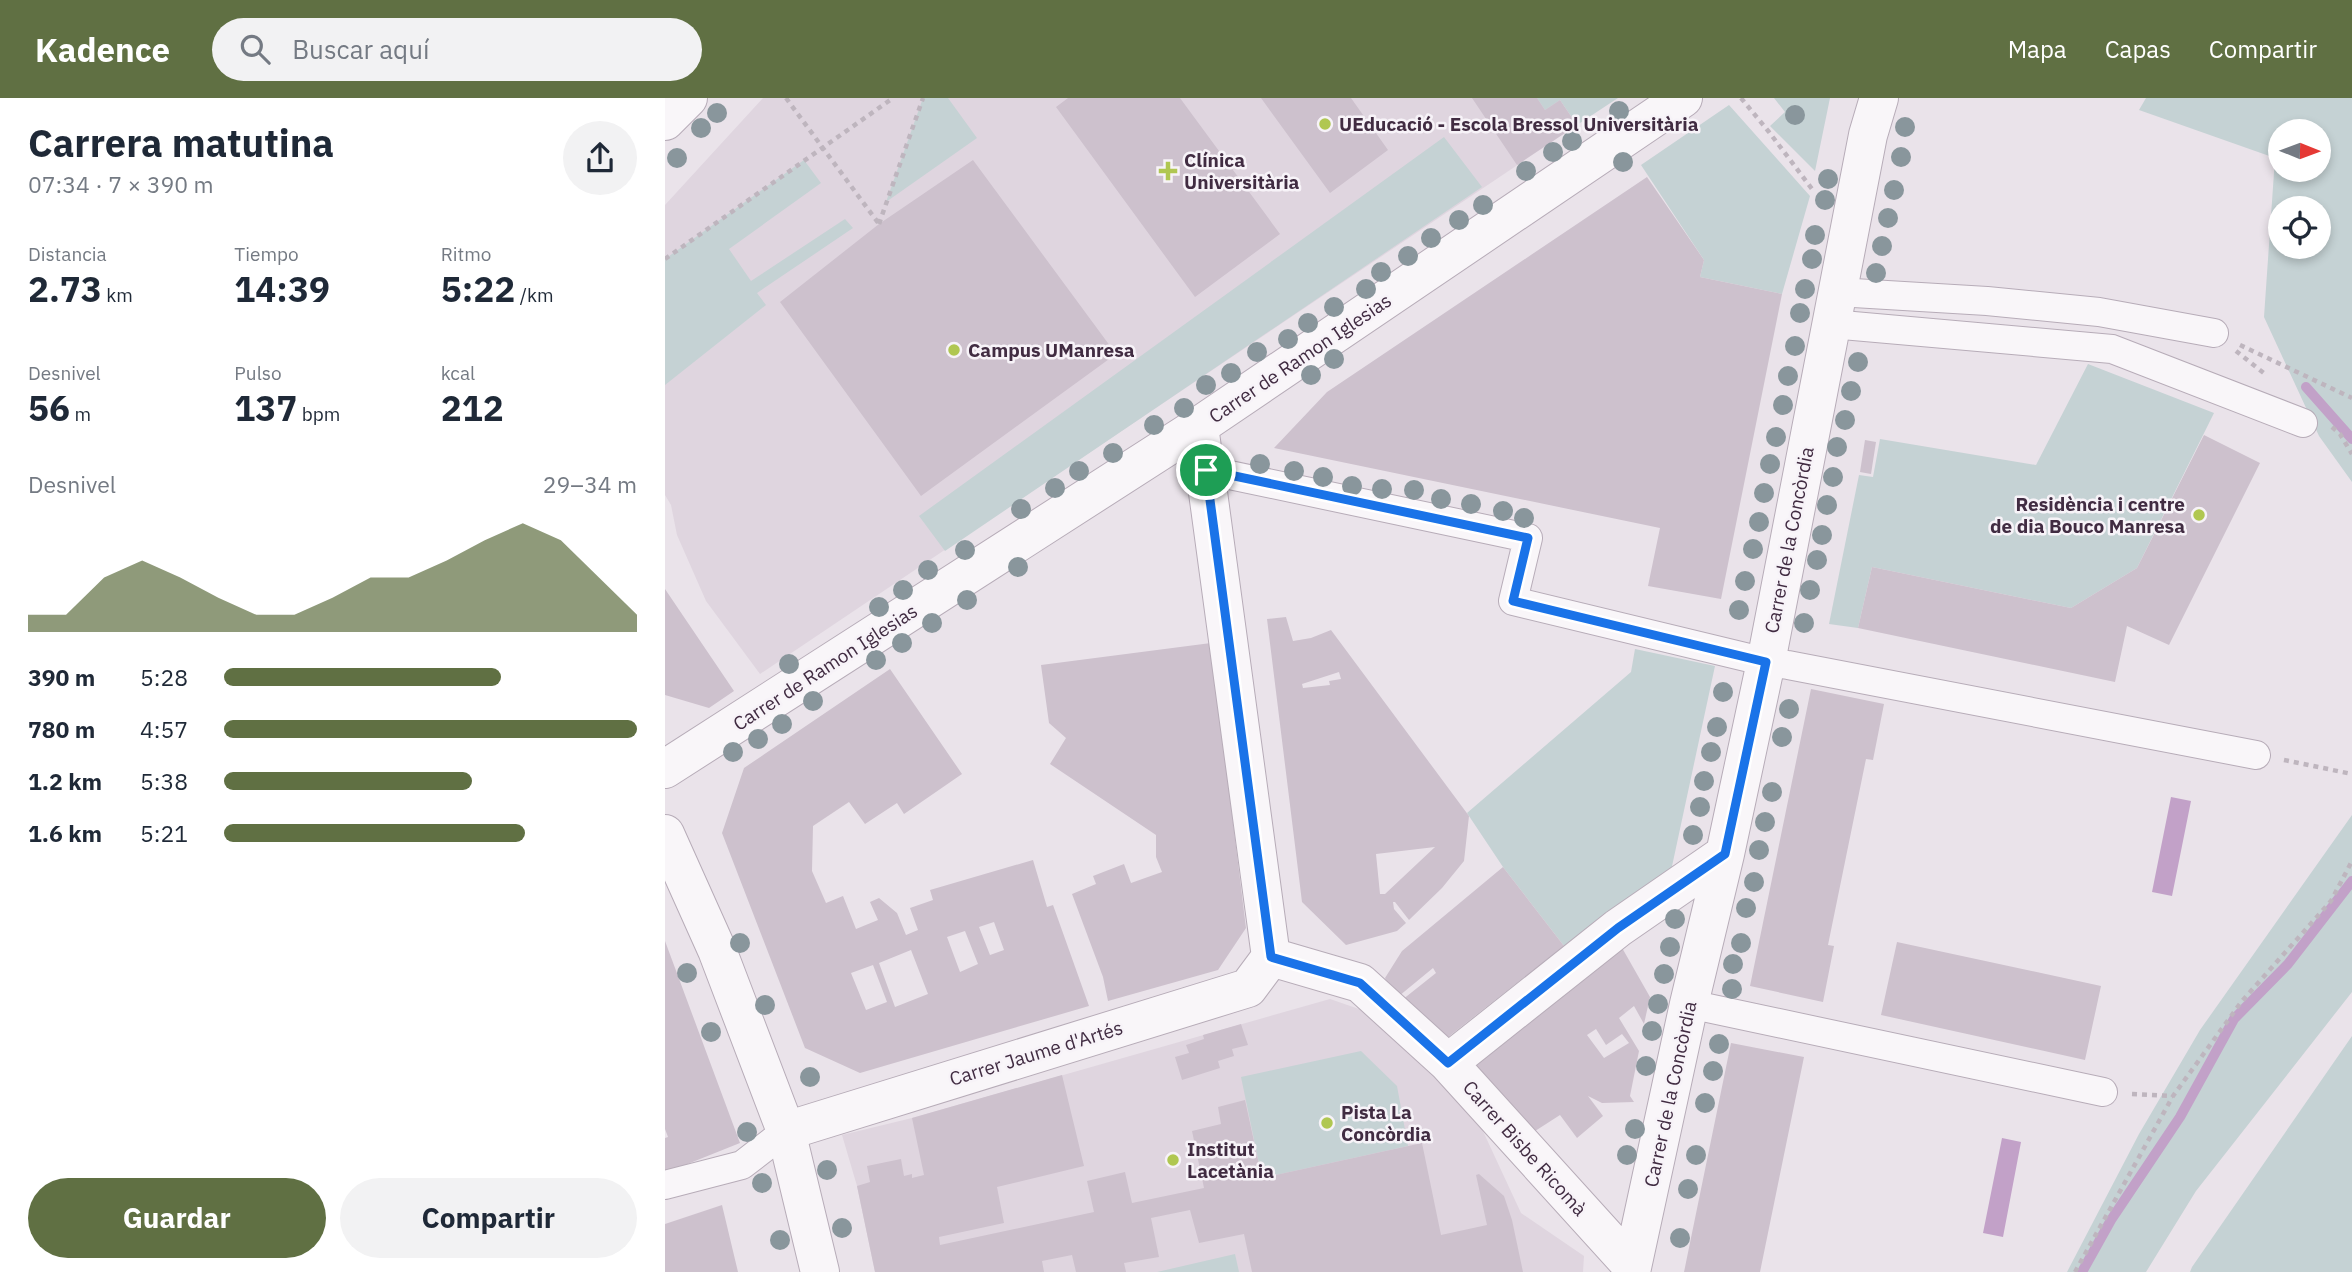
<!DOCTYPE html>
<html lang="es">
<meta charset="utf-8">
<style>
:root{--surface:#fff;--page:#f2f2f3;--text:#1f2937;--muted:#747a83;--accent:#607043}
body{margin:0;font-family:"IBM Plex Sans",sans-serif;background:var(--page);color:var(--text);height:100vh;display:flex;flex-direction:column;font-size:26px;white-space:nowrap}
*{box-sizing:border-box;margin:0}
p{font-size:23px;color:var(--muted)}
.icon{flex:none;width:38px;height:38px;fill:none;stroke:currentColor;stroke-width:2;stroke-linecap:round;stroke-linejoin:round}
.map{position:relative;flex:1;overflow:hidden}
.details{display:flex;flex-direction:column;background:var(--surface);width:665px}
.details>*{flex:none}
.needle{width:46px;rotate:91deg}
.fabs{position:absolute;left:1603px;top:21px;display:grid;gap:14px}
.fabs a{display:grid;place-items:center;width:63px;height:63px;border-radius:50%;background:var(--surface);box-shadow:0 4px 10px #0003;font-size:35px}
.pin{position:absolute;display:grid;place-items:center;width:60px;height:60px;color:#fff;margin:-30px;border:4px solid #fff;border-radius:50%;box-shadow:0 2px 7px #0007}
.round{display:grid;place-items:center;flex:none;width:74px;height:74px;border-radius:37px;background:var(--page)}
.overview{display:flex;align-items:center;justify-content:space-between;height:119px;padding:0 28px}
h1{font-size:38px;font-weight:800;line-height:52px}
.metrics{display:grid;grid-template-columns:repeat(3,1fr);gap:10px;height:119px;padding:7px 28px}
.metrics div{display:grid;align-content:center}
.metrics b{font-size:35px;font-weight:800}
.metrics small{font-size:19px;font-weight:400}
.metrics p{font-size:19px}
.chart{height:196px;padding:14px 28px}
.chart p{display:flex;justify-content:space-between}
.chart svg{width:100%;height:126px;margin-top:7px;fill:var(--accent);opacity:.7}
.action{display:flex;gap:14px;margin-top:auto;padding:14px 28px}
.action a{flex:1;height:80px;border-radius:42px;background:var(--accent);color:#fff;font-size:28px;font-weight:800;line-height:80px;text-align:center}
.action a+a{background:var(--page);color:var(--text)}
ul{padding:0 28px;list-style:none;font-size:23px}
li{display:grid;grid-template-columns:112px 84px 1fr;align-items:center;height:52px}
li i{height:18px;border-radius:9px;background:var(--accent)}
header{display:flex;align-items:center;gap:42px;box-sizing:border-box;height:98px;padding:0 35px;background:var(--accent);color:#fff}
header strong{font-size:33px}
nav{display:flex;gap:38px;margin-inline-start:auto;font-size:24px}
.search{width:490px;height:63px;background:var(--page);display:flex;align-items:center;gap:18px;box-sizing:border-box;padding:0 24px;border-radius:38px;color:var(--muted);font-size:26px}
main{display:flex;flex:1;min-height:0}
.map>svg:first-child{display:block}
</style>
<header>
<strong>Kadence</strong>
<div class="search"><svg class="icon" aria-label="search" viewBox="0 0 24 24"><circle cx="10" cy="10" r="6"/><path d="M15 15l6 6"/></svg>Buscar aquí</div>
<nav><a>Mapa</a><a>Capas</a><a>Compartir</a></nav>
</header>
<main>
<section class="details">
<div class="overview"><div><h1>Carrera matutina</h1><p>07:34 · 7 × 390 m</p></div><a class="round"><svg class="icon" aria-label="share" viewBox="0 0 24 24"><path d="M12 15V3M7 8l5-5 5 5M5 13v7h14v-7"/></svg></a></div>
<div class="metrics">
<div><p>Distancia</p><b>2.73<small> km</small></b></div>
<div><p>Tiempo</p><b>14:39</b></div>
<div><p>Ritmo</p><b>5:22<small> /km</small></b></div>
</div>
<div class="metrics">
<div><p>Desnivel</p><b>56<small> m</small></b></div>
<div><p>Pulso</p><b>137<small> bpm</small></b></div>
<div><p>kcal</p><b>212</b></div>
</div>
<div class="chart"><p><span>Desnivel</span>29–34 m</p>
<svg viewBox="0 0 160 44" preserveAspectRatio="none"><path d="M0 44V38L10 38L20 25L30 19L40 25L50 32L60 38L70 38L80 32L90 25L100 25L110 19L120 12L130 6L140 12L150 25L160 38V44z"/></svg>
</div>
<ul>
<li><b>390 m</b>5:28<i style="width:67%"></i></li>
<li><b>780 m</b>4:57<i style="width:100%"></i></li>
<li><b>1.2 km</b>5:38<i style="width:60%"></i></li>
<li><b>1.6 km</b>5:21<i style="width:73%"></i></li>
</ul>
<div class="action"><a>Guardar</a><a>Compartir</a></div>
</section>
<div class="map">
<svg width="1687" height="1174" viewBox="0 0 1687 1174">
<rect width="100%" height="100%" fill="#eae3ea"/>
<path fill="#dfd5df" d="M98,0h774l23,2 17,25 -817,549 -54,-73 -29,-66 -6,-30 -6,-10v-290z
M665,901l55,19 90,96 46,99 63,43 -1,16h-708l-18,-86 -15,-51 70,-17z"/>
<path fill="#c5d2d4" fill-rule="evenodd" d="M258,0h25l29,40 -91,64z
M872,0h81l-41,27 -17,-25 -15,10z
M1109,0h56l-15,73 -45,-45 15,-14z
M1481,0h206v384l-33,-46 -55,-119 11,-159 -136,-48zM1615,33h39v39h-39zM1615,110h39v39h-39z
M1064,7l81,91 -28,98 -82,-17 4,-17 -63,-95z
M779,39l38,50 -537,364 -26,-35z
M139,62l17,23 -92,66 22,32 94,-62 8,9 -96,65 9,12 -101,80v-126z
M1423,266l126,49 -77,155 -66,40 -199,-41 -14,61 -29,-4 30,-149 14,2 7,-38 156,26z
M970,551l80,17 -44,205 -107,75 -61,-79 -36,-54 164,-141z
M1687,717v177l-156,199 -50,81h-79l72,-138 61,-104z
M1687,938v236h-162l2,-5z
M696,953l36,35 11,60 -146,32 -21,-101z
M570,1156l4,18h-82z"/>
<path fill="#c2a1c8" d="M1506,699l20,4 -19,95 -20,-4z
M1337,1040l19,4 -18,95 -20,-4z"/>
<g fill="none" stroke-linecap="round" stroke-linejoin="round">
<path stroke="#c2a1c8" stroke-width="10" d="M1641,289l46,52
M1417,1174l29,-52 69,-103 54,-98 54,-55 64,-83"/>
</g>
<path fill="#cdc1cd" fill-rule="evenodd" d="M403,0h112l100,136 -85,63 -139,-190z
M596,0h90l37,52 -58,43z
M807,0h65l8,12 15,-10 17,25 -60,40z
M308,62l143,194 -195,142 -141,-194 99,-78z
M982,79l57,83 -4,17 82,17 -61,305 -73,-13 12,-58 -386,-80 53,-56z
M1539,337l56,28 -91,182 -42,-19 -12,56 -257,-54 14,-61 199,41 66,-40z
M1200,342l11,2 -5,32 -11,-2z
M0,491l69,102 -25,17 -44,-13z
M621,519l7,24 18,-3 20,-8 138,186 -5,45 -22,27 -33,32 -14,-18h-2l1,7 12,14 -9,8 -51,14 -44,-43 -35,-283zM674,574l2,7 -12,2 1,4 -27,3 -1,-4zM770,749l-50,47h-5l-4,-40z
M546,545l35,285 -28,42 -110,31 -5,-24 -31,-83 24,-10 -3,-8 31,-12 7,19 31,-11 -6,-15v-22l-106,-71 16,-26 -17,-15 -8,-58z
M225,571l72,105 -58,40 -7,-11 -32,21 -16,-22 -36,24 -1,45 14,32 17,-7 13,33 22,-9 -8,-18 9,-4 18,15 9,22 12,-5 -8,-22 23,-8 -3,-10 103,-30 14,47 6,-2 36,101 -229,67 -55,-25 -83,-215 22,-65zM329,824l10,28 -14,5 -11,-28zM300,833l13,33 -18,8 -13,-35zM246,852l17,44 -33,13 -16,-44zM208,867l14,37 -21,8 -15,-37z
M1146,591l73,15 -11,56 -7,-1 -38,186 6,1 -11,56 -73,-16z
M838,769l61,79 -121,95 -41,-41 34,-27 -3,-5 -34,28 -7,-6 -7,-12 17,-27z
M0,843l75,202 -75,30v-35l3,-1 -3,-8z
M1232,844l204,44 -16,74 -204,-45z
M956,848l29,51 -6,27 -10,-18 -15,12 20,33 -9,45 4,6 -32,1 -14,-7 15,20 -26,22 -17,-23 -28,18 -61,-64zM931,931l10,16 16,-11 7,9 -25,15 -17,-23z
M576,926l7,21 -16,4 2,7 -16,5 2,7 -38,12 -7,-23 14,-4 -3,-8 18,-6 -1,-4z
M1066,945l73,14 -44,215h-76z
M397,977l22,91 -87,21 7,36 -65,14 1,8 154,-33 -7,-31 38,-9 7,31 72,-15 -12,-57 29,-7 -3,-17 27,-7 17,78 160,-35 19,92 46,-10 -11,-50 3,-1 25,22 8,24 11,52h-271l-8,-38 -45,9 -9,-33 -39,8 8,39 -35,6 2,9h-50l-4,-17 -30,6 2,11h-169l-18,-86 13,-4 -3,-16 34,-7 3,17 8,-2v4l12,-3 -12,-57z
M57,1107l16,67h-73v-48z"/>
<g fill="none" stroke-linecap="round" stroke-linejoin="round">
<g stroke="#b7acb8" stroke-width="30">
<path id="pedestrian" d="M1172,194l150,9 112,11 115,21
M1166,226l281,25 191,74
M541,372l322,68 -15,63 253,61 22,3 468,90
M1024,906l414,88
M0,1087l77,-20 44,-34"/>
</g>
<g stroke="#b7acb8" stroke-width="40">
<path id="minor" d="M534,328l72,531
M0,671l534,-343 484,-328
M606,859l89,26 88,80 184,203
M783,965l170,-135 107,-74
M121,1033l462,-143 23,-31
M966,1174l58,-268 36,-150 41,-192 102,-527 11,-37"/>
</g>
<g stroke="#b7acb8" stroke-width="40">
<path id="tertiary" d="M0,23l23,-23
M0,736l52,116 69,181 34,141"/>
</g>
<path stroke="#beb5be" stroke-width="4.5" stroke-dasharray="5 5" stroke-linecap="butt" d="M121,0l93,126
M1076,0l28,34 43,57
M214,126l44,-126
M0,161l228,-161
M1575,247l112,53
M1571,253l29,23
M1667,329l8,7 12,20
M1619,662l68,14
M1467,996l41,2
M1410,1174l98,-176 69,-95 89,-100 21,-40"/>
<use href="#pedestrian" stroke="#f9f6f9" stroke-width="28"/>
<use href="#minor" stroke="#f9f6f9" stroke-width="38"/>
<use href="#tertiary" stroke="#f9f6f9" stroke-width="38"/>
</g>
<g fill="#89969c">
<circle cx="954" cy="13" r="10"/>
<circle cx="52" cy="15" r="10"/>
<circle cx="1130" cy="17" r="10"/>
<circle cx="1240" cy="29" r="10"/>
<circle cx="36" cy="30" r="10"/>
<circle cx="907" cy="43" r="10"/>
<circle cx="888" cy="54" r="10"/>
<circle cx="1236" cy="59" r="10"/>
<circle cx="12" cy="60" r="10"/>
<circle cx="958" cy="64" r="10"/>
<circle cx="861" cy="73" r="10"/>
<circle cx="1163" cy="81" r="10"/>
<circle cx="1229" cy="92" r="10"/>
<circle cx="1160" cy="102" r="10"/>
<circle cx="818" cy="107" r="10"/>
<circle cx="1223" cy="120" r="10"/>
<circle cx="794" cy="122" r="10"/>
<circle cx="1150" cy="137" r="10"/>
<circle cx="766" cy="140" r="10"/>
<circle cx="1217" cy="148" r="10"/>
<circle cx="743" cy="158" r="10"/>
<circle cx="1147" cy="161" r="10"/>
<circle cx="716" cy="174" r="10"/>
<circle cx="1211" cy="175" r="10"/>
<circle cx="701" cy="191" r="10"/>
<circle cx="1140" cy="191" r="10"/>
<circle cx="669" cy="209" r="10"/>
<circle cx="1135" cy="215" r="10"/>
<circle cx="643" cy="225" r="10"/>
<circle cx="623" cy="241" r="10"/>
<circle cx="1130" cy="248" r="10"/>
<circle cx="592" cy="254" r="10"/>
<circle cx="669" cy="261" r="10"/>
<circle cx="1193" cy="264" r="10"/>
<circle cx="566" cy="275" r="10"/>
<circle cx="646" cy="277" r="10"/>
<circle cx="1123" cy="278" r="10"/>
<circle cx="541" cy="287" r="10"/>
<circle cx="1186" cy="293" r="10"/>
<circle cx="1118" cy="307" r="10"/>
<circle cx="519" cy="310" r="10"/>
<circle cx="1180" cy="322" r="10"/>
<circle cx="489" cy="327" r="10"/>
<circle cx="1111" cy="339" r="10"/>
<circle cx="1172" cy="349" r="10"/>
<circle cx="448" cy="355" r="10"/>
<circle cx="595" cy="366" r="10"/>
<circle cx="1105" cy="366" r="10"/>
<circle cx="414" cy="373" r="10"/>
<circle cx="629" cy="373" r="10"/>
<circle cx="658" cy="379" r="10"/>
<circle cx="1168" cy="379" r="10"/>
<circle cx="687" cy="388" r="10"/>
<circle cx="390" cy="390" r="10"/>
<circle cx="717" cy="391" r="10"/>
<circle cx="749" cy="392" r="10"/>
<circle cx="1099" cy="395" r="10"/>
<circle cx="776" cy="401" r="10"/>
<circle cx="806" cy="406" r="10"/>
<circle cx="1162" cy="407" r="10"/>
<circle cx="356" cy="411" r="10"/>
<circle cx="838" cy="413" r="10"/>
<circle cx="859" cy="420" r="10"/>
<circle cx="1094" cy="424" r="10"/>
<circle cx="1157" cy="437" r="10"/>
<circle cx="1088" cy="451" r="10"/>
<circle cx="300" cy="452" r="10"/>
<circle cx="1152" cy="462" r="10"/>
<circle cx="353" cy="469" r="10"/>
<circle cx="263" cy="472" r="10"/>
<circle cx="1080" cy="483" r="10"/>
<circle cx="238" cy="492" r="10"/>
<circle cx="1145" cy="492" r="10"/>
<circle cx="302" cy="502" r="10"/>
<circle cx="214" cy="509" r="10"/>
<circle cx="1074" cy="512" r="10"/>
<circle cx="267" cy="525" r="10"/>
<circle cx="1139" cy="525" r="10"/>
<circle cx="237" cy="545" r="10"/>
<circle cx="211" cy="562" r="10"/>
<circle cx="124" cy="566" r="10"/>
<circle cx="1058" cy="594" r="10"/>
<circle cx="148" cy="603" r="10"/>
<circle cx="1124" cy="611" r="10"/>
<circle cx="117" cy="626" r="10"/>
<circle cx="1052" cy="629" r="10"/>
<circle cx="1117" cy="639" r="10"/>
<circle cx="93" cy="641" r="10"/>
<circle cx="68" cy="654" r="10"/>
<circle cx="1046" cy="654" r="10"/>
<circle cx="1039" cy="683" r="10"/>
<circle cx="1107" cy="694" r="10"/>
<circle cx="1035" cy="709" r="10"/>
<circle cx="1100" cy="724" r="10"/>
<circle cx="1028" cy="737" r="10"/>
<circle cx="1094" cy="752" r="10"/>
<circle cx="1089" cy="784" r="10"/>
<circle cx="1081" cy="810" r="10"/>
<circle cx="1010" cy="821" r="10"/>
<circle cx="75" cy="845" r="10"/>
<circle cx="1076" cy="845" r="10"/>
<circle cx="1005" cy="849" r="10"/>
<circle cx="1068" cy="866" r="10"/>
<circle cx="22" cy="875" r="10"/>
<circle cx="999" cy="876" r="10"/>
<circle cx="1067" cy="891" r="10"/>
<circle cx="993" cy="906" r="10"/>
<circle cx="100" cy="907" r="10"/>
<circle cx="987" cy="933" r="10"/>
<circle cx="46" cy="934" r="10"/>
<circle cx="1054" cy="946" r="10"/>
<circle cx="981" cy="968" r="10"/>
<circle cx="1048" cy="973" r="10"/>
<circle cx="145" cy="979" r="10"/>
<circle cx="1040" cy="1005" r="10"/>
<circle cx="970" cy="1031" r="10"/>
<circle cx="82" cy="1034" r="10"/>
<circle cx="962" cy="1057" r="10"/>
<circle cx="1031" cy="1057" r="10"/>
<circle cx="162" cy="1072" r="10"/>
<circle cx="97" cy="1085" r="10"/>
<circle cx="1023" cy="1091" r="10"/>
<circle cx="177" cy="1130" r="10"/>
<circle cx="1015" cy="1140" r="10"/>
<circle cx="115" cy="1142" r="10"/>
</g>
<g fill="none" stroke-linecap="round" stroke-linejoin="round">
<g stroke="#fff" stroke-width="14">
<path id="route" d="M541,372l322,68 -15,63 253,61 -41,192 -107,74 -170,135 -88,-80 -89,-26z"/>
</g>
<use href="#route" stroke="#1a73e8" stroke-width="9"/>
</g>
<g fill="#b0c751" stroke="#f7f3f8" stroke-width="2.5">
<circle cx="660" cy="26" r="7"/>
<path d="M499.5 62.5h7v7h7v7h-7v7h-7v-7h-7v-7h7z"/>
<circle cx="289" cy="252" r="7"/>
<circle cx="1534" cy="417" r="7"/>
<circle cx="662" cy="1025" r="7"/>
<circle cx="508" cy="1062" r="7"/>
</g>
<g text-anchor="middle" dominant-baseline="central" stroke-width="5" stroke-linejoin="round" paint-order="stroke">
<g font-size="19" font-weight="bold" fill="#412c42" stroke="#f7f3f8" text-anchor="start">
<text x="674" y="26">UEducació - Escola Bressol Universitària</text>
<text x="519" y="62">Clínica<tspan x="519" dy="22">Universitària</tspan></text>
<text x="303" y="252">Campus UManresa</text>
<text x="1520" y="406" text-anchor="end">Residència i centre<tspan x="1520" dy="22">de dia Bouco Manresa</tspan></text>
<text x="676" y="1014">Pista La<tspan x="676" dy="22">Concòrdia</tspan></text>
<text x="522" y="1051">Institut<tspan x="522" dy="22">Lacetània</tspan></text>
</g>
<g font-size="19" fill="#412c42" stroke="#f7f3f8">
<text transform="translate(635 260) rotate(-34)">Carrer de Ramon Iglesias</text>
<text transform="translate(1124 442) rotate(-79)">Carrer de la Concòrdia</text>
<text transform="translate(160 569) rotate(-33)">Carrer de Ramon Iglesias</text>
<text transform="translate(371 955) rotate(-17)">Carrer Jaume d'Artés</text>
<text transform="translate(1005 996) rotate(-78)">Carrer de la Concòrdia</text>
<text transform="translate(860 1050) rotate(48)">Carrer Bisbe Ricomà</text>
</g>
</g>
</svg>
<div class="fabs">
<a><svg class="needle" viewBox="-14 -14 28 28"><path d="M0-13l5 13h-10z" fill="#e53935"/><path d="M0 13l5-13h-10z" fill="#747a83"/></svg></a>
<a><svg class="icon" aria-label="locate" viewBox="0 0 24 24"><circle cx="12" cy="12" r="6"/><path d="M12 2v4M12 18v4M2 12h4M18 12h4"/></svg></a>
</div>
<div class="pin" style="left:541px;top:372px;background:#1e9e55"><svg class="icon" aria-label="arrive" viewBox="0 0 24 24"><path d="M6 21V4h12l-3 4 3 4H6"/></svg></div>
</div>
</main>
